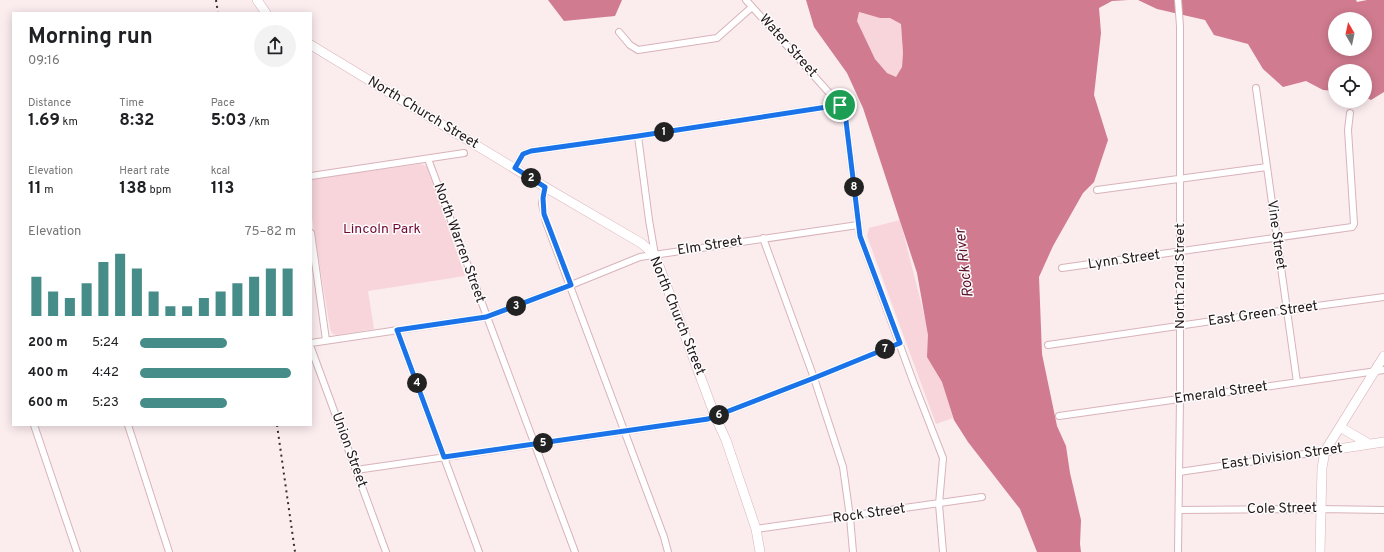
<!DOCTYPE html>
<meta charset="utf-8">
<style>
:root{--surface:#fff;--page:#f2f2f2;--text:#202124;--muted:#757577;--accent:#468d89}
body{margin:0;font-family:Overpass,sans-serif;background:var(--page);color:var(--text);height:100vh;display:flex;flex-direction:column;font-size:15px;white-space:nowrap}
*{box-sizing:border-box;margin:0}
p{font-size:13px;color:var(--muted)}
.icon{flex:none;width:22px;height:22px;fill:none;stroke:currentColor;stroke-width:2;stroke-linecap:round;stroke-linejoin:round}
.map{position:relative;flex:1;overflow:hidden}
.side{position:absolute;left:12px;top:12px;width:300px;height:414px;display:flex;flex-direction:column;background:var(--surface);border-radius:0px;box-shadow:0 2px 10px #0003}
.side>*{flex:none}
.needle{width:26px;rotate:351deg}
.buttons{position:absolute;left:1328px;top:12px;display:grid;gap:8px}
.buttons a{display:grid;place-items:center;width:44px;height:44px;border-radius:50%;background:var(--surface);box-shadow:0 2px 10px #0003;font-size:20px}
.pin{position:absolute;display:grid;place-items:center;width:34px;height:34px;color:#fff;margin:-17px;border:2px solid #fff;border-radius:50%;box-shadow:0 1px 4px #0007}
.km{position:absolute;width:20px;height:20px;margin:-10px;border-radius:50%;background:#222;color:#fff;font-size:11px;line-height:20px;text-align:center}
.round{display:grid;place-items:center;flex:none;width:42px;height:42px;border-radius:21px;background:var(--page)}
.headline{display:flex;align-items:center;justify-content:space-between;height:68px;padding:0 16px}
h1{font-size:22px;font-weight:700;line-height:30px}
.figures{display:grid;grid-template-columns:repeat(3,1fr);gap:6px;height:68px;padding:4px 16px}
.figures div{display:grid;align-content:center}
.figures b{font-size:17px;font-weight:700}
.figures small{font-size:11px;font-weight:400}
.figures p{font-size:11px}
.chart{height:112px;padding:8px 16px}
.chart p{display:flex;justify-content:space-between}
.chart svg{width:100%;height:72px;margin-top:4px;stroke:var(--accent);stroke-width:6}
ul{padding:0 16px;list-style:none;font-size:13px}
li{display:grid;grid-template-columns:64px 48px 1fr;align-items:center;height:30px}
li i{height:10px;border-radius:5px;background:var(--accent)}
.map>svg:first-child{display:block}
</style>
<div class="map">
<svg width="1384" height="552" viewBox="0 0 1384 552">
<rect width="100%" height="100%" fill="#fbecee"/>
<path fill="#f8d4db" d="M858,12l22,6h10l11,6 2,29 -1,14 -6,11 -9,-5 -12,-14 -18,-38z
M420,164l4,1 3,2 38,109 -97,15 6,38 -38,6c-4,-1 -5,-3 -6,-7l-19,-116v-33z
M900,220l29,114 24,84 -17,6 -69,-188 2,-8z"/>
<path fill="#d07b8f" fill-rule="evenodd" d="M548,0h74l-7,16 -51,5z
M806,0h322l-16,1 -13,7 2,25 -7,62 14,45 -14,42 -11,11 -30,53 -14,31 3,77 15,72 9,20 4,27 11,47 -1,24 1,8h-44l-17,-43 -52,-67 -14,-22 -12,-38 -15,-25 1,-22 -11,-62 -54,-165 -16,-35 -33,-46zM859,12l21,6h10l11,6 2,29 -1,14 -6,10 -9,-4 -12,-14 -18,-38z
M1138,0h218l1,2 10,-2h17v92l-13,8 -6,-3v-26h-30v20l-12,-1 -17,-9 -23,6 -20,-18 -15,-25 -34,-9 -9,-15 -48,-11zM1335,19h30v30h-30z"/>
<g fill="none" stroke-linecap="round" stroke-linejoin="round">
<g stroke="#d8b3ba" stroke-width="8">
<path id="street" d="M746,0l94,105 6,16 14,115 53,145 30,77 -4,46 4,48
M619,32l11,13 8,5 79,-12 35,-31
M1256,88l41,294
M638,136l11,84 6,35
M428,159l147,393
M515,168l8,-14 8,-3 107,-15 202,-31
M311,176l153,-23
M545,187l-3,17 4,18 118,315 4,15
M1097,190l170,-23
M311,233l15,107
M763,238l51,140 29,89 7,50 3,35
M1062,268l290,-41 2,-3 -6,-94 2,-17
M397,330l82,222
M311,343l175,-26 85,-32 69,-28 218,-32
M1048,345l239,-35 97,-13
M311,348l75,204
M1059,416l325,-46
M34,425l43,127
M128,425l41,127
M356,470l352,-51 106,-41 86,-35
M1179,472l146,-21
M1179,510l141,-1 64,1
M756,529l226,-32
M1178,552l2,-154v-372l-2,-26"/>
</g>
<g stroke="#d8b3ba" stroke-width="10">
<path id="secondary" d="M257,0l9,13
M311,45l234,142 96,56 14,12 60,161 11,24 30,89 4,23
M1340,427l29,17
M1325,451l59,-9
M1320,552l2,-84 3,-17 59,-95"/>
</g>
<use href="#street" stroke="#fff" stroke-width="6"/>
<use href="#secondary" stroke="#fff" stroke-width="9"/>
<path stroke="#3a2d2f" stroke-width="2" stroke-dasharray="2 4" stroke-linecap="butt" d="M216,0l2,13
M277,425l18,127"/>
</g>
<g fill="none" stroke-linecap="round" stroke-linejoin="round">
<g stroke="#fff" stroke-width="8">
<path id="route" d="M840,105l6,16 14,115 40,107 -86,35 -106,41 -264,38 -47,-127 89,-13 85,-32 -27,-71 -1,-16 2,-11 -30,-19 8,-14 8,-3 107,-15z"/>
</g>
<use href="#route" stroke="#1a73e8" stroke-width="5"/>
</g>
<g text-anchor="middle" dominant-baseline="central" stroke-width="3" stroke-linejoin="round" paint-order="stroke">
<g font-size="14" fill="#241719" stroke="#fdfdfd">
<text transform="translate(788 46) rotate(48)">Water Street</text>
<text transform="translate(423 113) rotate(31)">North Church Street</text>
<text transform="translate(1276 235) rotate(82)">Vine Street</text>
<text transform="translate(459 243) rotate(70)">North Warren Street</text>
<text transform="translate(710 246) rotate(-9)">Elm Street</text>
<text transform="translate(1124 260) rotate(-8)">Lynn Street</text>
<text transform="translate(1180 276) rotate(-90)">North 2nd Street</text>
<text transform="translate(1263 314) rotate(-8)">East Green Street</text>
<text transform="translate(677 316) rotate(68)">North Church Street</text>
<text transform="translate(1221 393) rotate(-8)">Emerald Street</text>
<text transform="translate(349 450) rotate(70)">Union Street</text>
<text transform="translate(1282 457) rotate(-8)">East Division Street</text>
<text transform="translate(1282 509) rotate(-1)">Cole Street</text>
<text transform="translate(869 514) rotate(-8)">Rock Street</text>
</g>
<g font-size="14" fill="#710832" stroke="#fdfdfd">
<text x="382" y="229">Lincoln Park</text>
</g>
<g font-size="15" font-style="italic" fill="#5f132d" stroke="#fdfdfd">
<text transform="translate(965 263) rotate(-97)">Rock River</text>
</g>
</g>
</svg>
<div class="buttons">
<a><svg class="needle" viewBox="-14 -14 28 28"><path d="M0-13l5 13h-10z" fill="#e53935"/><path d="M0 13l5-13h-10z" fill="#757577"/></svg></a>
<a><svg class="icon" aria-label="locate" viewBox="0 0 24 24"><circle cx="12" cy="12" r="6"/><path d="M12 2v4M12 18v4M2 12h4M18 12h4"/></svg></a>
</div>
<div class="pin" style="left:840px;top:105px;background:#1e9e55"><svg class="icon" aria-label="arrive" viewBox="0 0 24 24"><path d="M6 21V4h12l-3 4 3 4H6"/></svg></div>
<b class="km" style="left:664px;top:132px">1</b>
<b class="km" style="left:531px;top:178px">2</b>
<b class="km" style="left:516px;top:306px">3</b>
<b class="km" style="left:417px;top:383px">4</b>
<b class="km" style="left:543px;top:443px">5</b>
<b class="km" style="left:719px;top:415px">6</b>
<b class="km" style="left:885px;top:349px">7</b>
<b class="km" style="left:854px;top:187px">8</b>
<section class="side">
<div class="headline"><div><h1>Morning run</h1><p>09:16</p></div><a class="round"><svg class="icon" aria-label="share" viewBox="0 0 24 24"><path d="M12 15V3M7 8l5-5 5 5M5 13v7h14v-7"/></svg></a></div>
<div class="figures">
<div><p>Distance</p><b>1.69<small> km</small></b></div>
<div><p>Time</p><b>8:32</b></div>
<div><p>Pace</p><b>5:03<small> /km</small></b></div>
</div>
<div class="figures">
<div><p>Elevation</p><b>11<small> m</small></b></div>
<div><p>Heart rate</p><b>138<small> bpm</small></b></div>
<div><p>kcal</p><b>113</b></div>
</div>
<div class="chart"><p><span>Elevation</span>75–82 m</p>
<svg viewBox="0 0 160 44" preserveAspectRatio="none"><path d="M5 44V20M15 44V29M25 44V33M35 44V24M45 44V11M55 44V6M65 44V15M75 44V29M85 44V38M95 44V38M105 44V33M115 44V29M125 44V24M135 44V20M145 44V15M155 44V15"/></svg>
</div>
<ul>
<li><b>200 m</b>5:24<i style="width:56%"></i></li>
<li><b>400 m</b>4:42<i style="width:97%"></i></li>
<li><b>600 m</b>5:23<i style="width:56%"></i></li>
</ul>
</section>
</div>
